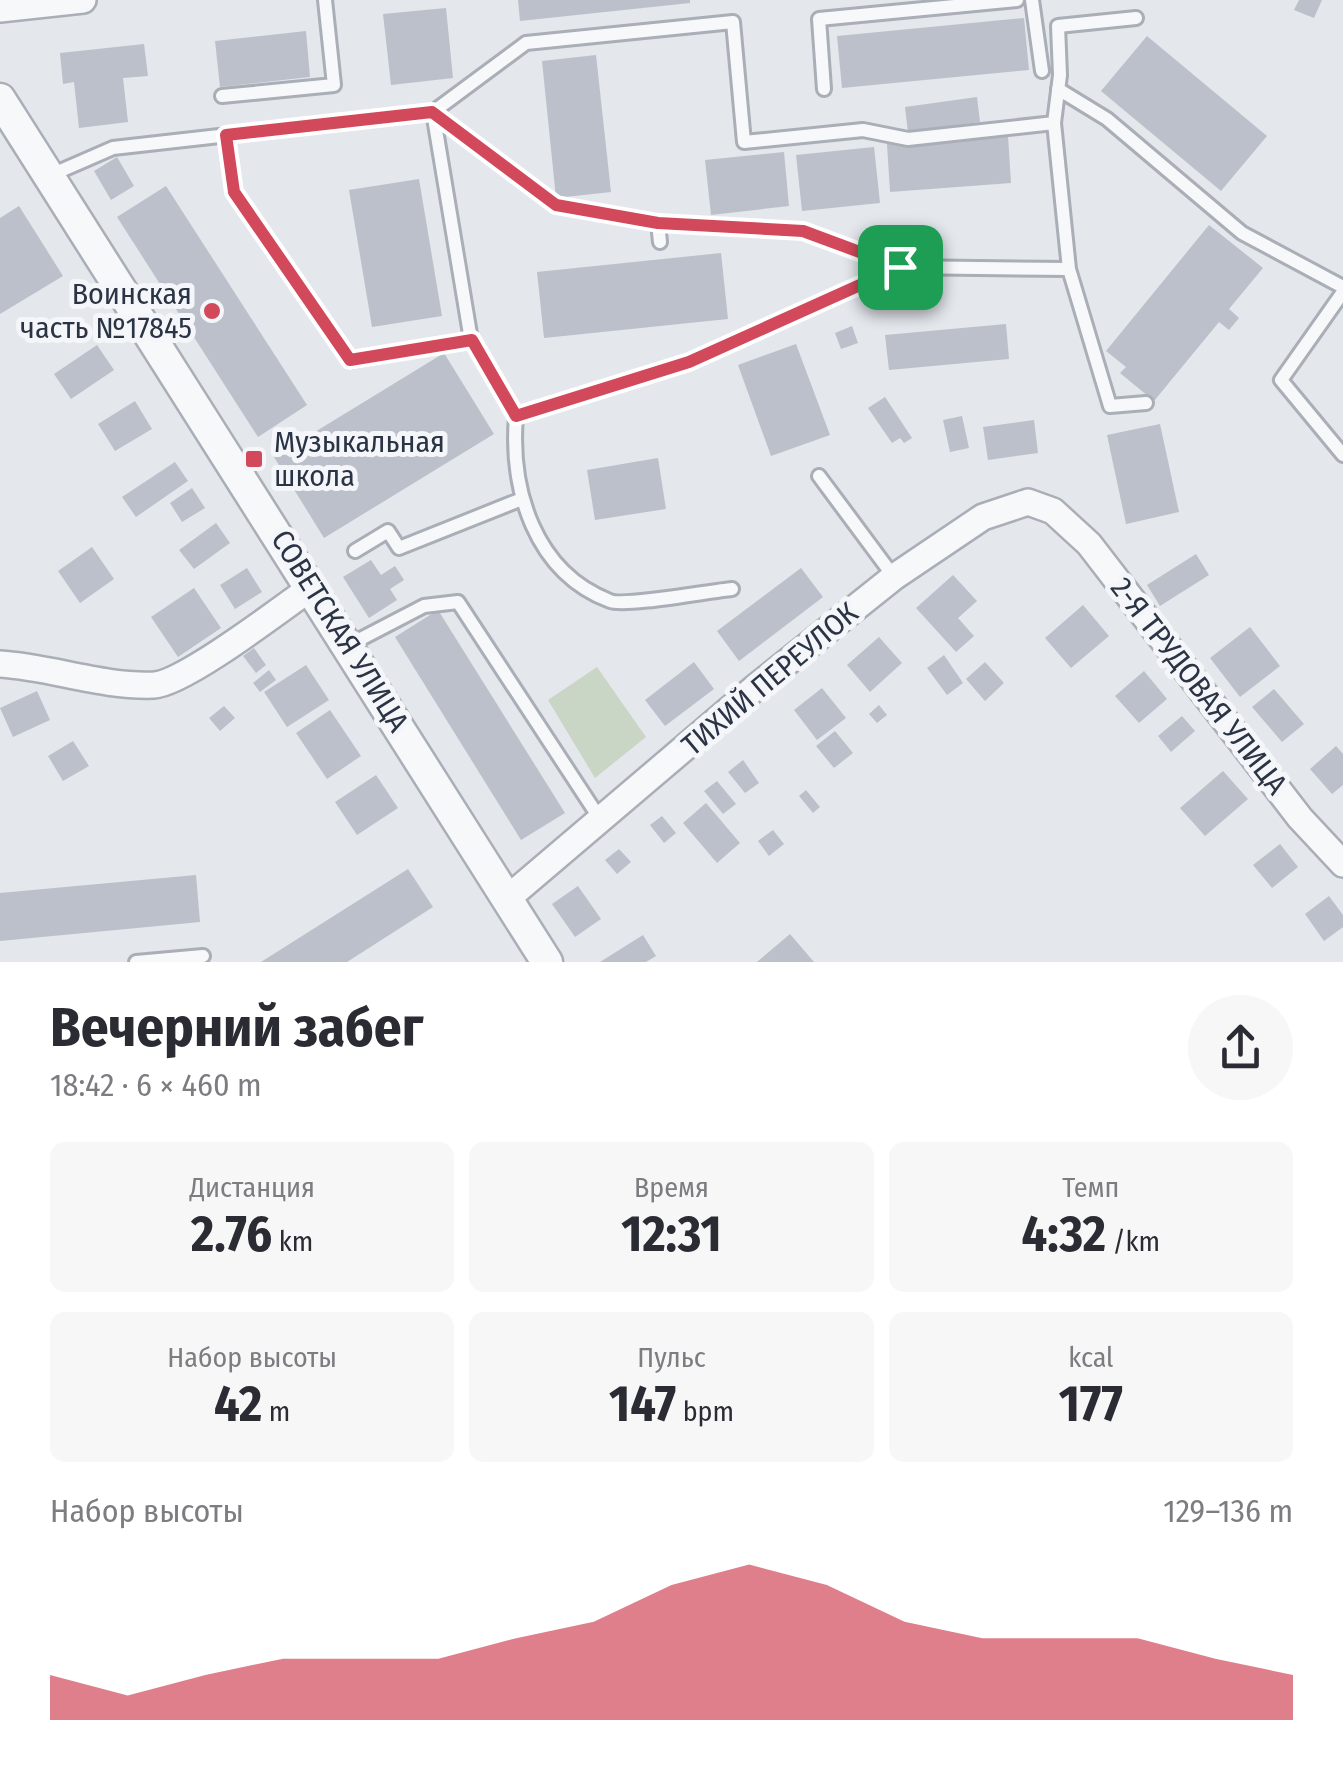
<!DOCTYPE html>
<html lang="ru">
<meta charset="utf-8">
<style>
:root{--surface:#fff;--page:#f7f7f7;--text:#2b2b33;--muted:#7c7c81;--accent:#d1495b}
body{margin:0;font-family:"Fira Sans Condensed",sans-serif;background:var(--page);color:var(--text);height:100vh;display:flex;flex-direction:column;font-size:38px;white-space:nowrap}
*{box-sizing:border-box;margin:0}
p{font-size:32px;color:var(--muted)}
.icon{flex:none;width:55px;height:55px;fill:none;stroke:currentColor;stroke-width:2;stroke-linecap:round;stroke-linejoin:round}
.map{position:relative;height:962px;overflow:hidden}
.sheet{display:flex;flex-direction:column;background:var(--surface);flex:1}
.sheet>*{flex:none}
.pin{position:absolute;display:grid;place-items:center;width:85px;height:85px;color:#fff;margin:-42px;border-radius:20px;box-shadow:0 5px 15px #0006}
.round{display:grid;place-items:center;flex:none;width:105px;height:105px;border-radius:52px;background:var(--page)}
.head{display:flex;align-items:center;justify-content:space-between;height:170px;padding:0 50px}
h1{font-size:55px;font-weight:700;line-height:75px}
.figures{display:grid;grid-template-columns:repeat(3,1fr);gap:15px;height:170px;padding:10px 50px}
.figures div{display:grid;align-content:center;border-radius:15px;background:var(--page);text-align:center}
.figures b{font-size:50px;font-weight:700}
.figures small{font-size:28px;font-weight:400}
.figures p{font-size:28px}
.chart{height:280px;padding:20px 50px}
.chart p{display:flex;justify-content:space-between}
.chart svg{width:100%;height:180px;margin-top:10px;fill:var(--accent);opacity:.7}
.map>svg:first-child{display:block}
</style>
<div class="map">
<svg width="1343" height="962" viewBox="0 0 1343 962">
<rect width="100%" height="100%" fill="#e4e7ec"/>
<path fill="#c9d6c5" d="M597,667l49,70 -51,41 -47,-78z"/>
<path fill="#bbc0ca" d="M518,0h172v3l-170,18z
M1299,0h23l-8,18 -20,-8z
M446,8l7,70 -62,7 -8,-71z
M1024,18l5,52 -187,18 -5,-52z
M306,31l4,46 -90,10 -5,-46z
M1147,36l120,100 -46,55 -120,-100z
M144,44l4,32 -25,2 5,44 -49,6 -5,-46 -11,2 -3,-31z
M596,55l15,137 -55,6 -14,-137z
M977,97l3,25 -72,10 -3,-25z
M1008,136l3,47 -121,9 -3,-48z
M874,147l6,56 -78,8 -6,-56z
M784,152l5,54 -78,9 -6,-55z
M117,157l17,29 -23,14 -17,-29z
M419,179l23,137 -70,11 -23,-137z
M166,186l141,219 -49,32 -141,-220z
M19,206l44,70 -63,38v-96z
M1209,225l54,43 -34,41 10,9 -10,12 -10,-8 -65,79 -34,-28 6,-6 -20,-16z
M721,253l7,66 -184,19 -7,-66z
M1006,324l3,35 -120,11 -4,-35z
M852,326l6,17 -17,6 -6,-16z
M796,344l34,91 -59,21 -33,-91z
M97,345l17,25 -43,29 -17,-25z
M444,353l50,81 -170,104 -50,-81z
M885,397l27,41 -8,5 -4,-5 -8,5 -24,-35z
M135,401l17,28 -37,22 -17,-27z
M962,416l7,32 -19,4 -7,-32z
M1034,420l4,33 -50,7 -5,-33z
M1160,424l19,88 -53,12 -19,-89z
M658,458l8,51 -71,11 -8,-50z
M175,462l13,19 -52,36 -14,-20z
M192,488l13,20 -23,14 -12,-19z
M216,523l14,20 -36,26 -15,-19z
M92,547l22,32 -34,24 -22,-32z
M1196,554l13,21 -49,31 -13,-21z
M371,560l10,15 14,-9 9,14 -14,9 7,11 -28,18 -26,-41z
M247,568l15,24 -27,17 -15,-24z
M801,568l22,29 -84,64 -22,-30z
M953,575l24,26 -19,17 16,18 -18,16 -40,-44z
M194,588l27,40 -43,29 -27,-40z
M1083,605l26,31 -38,32 -26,-30z
M438,610l127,203 -44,27 -126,-203z
M1250,627l30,39 -40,31 -30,-39z
M879,637l23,26 -32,29 -23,-27z
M254,648l12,17 -10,8 -13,-17z
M944,655l19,28 -16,12 -20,-27z
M694,662l20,27 -49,37 -20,-26z
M985,662l19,21 -19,18 -19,-22z
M306,665l23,35 -42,27 -23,-35z
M269,670l7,10 -16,12 -7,-9z
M1144,671l23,28 -28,24 -24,-27z
M822,688l24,30 -29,22 -23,-30z
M1274,689l30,35 -22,18 -30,-35z
M37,691l13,29 -37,17 -13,-29z
M879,705l8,10 -10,8 -8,-9z
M224,706l11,12 -15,13 -11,-13z
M330,710l31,46 -34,23 -31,-46z
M1182,716l13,15 -24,21 -13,-16z
M835,731l18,22 -19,15 -18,-22z
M73,741l16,25 -26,15 -15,-25z
M1336,746l7,8v31l-11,9 -22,-25z
M743,760l16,23 -14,10 -17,-21z
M1223,771l25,28 -43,37 -25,-28z
M376,775l22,33 -41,27 -22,-33z
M717,781l19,23 -13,10 -19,-23z
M806,790l14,17 -7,6 -14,-17z
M706,803l34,40 -23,20 -34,-40z
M662,816l14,17 -12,10 -14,-18z
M773,830l11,14 -15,12 -11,-15z
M1280,844l18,23 -26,21 -19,-23z
M619,849l12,13 -14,12 -12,-14z
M408,869l25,38 -86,55h-86z
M196,875l4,47 -200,19v-48z
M578,886l23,33 -26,18 -23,-33z
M1329,896l14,19v12l-19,14 -19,-27z
M790,934l24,28h-57z
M643,935l13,21 -10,6h-46z"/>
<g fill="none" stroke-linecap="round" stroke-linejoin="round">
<g stroke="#a9aeb7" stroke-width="18">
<path id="service" d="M1032,0l10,71
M824,89l-5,-70 198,-19
M1058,89l49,30 135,114 101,54
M222,96l112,-11 -9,-85
M433,112l123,93 102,18 145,8 96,36 170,2
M433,112l38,228 45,76
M1054,123l6,-48 -2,-49 78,-8
M226,135l8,56 116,170 121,-21
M51,175l62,-27 320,-36 93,-69 207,-21 11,120 119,-12 45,9 146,-16 15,146 41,137 36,-3
M658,223l2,19
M1343,292l-62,88 62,75
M819,476l75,101
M355,551l33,-20 11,17 123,-49
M732,589c-22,2 -107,18 -122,12 -76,-29 -100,-112 -94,-185l173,-54 210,-95
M349,645l75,-39 34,-4 144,220
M136,962l67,-6"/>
</g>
<g stroke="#a9aeb7" stroke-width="30">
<path id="minor" d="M0,9l83,-9
M0,664c51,3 101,23 154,21 31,-2 128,-77 158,-98
M508,898l248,-211 138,-110 89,-60 45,-15 25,9 36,33 211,274 43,46"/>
</g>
<g stroke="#a9aeb7" stroke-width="35">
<path id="tertiary" d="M0,99l547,863"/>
</g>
<use href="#service" stroke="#f7f8fa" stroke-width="12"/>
<use href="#minor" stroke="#f7f8fa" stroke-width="25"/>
<use href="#tertiary" stroke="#f7f8fa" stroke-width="30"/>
</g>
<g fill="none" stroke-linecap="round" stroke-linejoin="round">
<g stroke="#fff" stroke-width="20">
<path id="route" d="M432,112l124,93 102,18 145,8 97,36 -211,95 -173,54 -44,-76 -122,20 -116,-168 -8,-57z"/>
</g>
<use href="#route" stroke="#d1495b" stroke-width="12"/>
</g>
<g fill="#d1495b" stroke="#f4f6f9" stroke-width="4">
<circle cx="212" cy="311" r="10"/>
<rect x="244" y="449" width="20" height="20" rx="5"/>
</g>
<g text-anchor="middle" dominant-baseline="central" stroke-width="10" stroke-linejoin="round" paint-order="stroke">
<g font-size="30" fill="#2b3445" stroke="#f4f6f9" text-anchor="end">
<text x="192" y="294">Воинская<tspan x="192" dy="34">часть №17845</tspan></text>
<text x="274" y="442" text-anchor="start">Музыкальная<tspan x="274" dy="34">школа</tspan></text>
</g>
<g font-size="30" fill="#2b3445" stroke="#f4f6f9">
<text transform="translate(340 631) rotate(58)">СОВЕТСКАЯ УЛИЦА</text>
<text transform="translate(770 679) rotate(-40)">ТИХИЙ ПЕРЕУЛОК</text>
<text transform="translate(1199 686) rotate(52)">2-Я ТРУДОВАЯ УЛИЦА</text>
</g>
</g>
</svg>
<div class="pin" style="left:900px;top:267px;background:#1e9e55"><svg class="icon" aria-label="arrive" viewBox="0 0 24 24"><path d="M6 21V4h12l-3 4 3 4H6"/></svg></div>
</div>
<section class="sheet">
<div class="head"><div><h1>Вечерний забег</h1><p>18:42 · 6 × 460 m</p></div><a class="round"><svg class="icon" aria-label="share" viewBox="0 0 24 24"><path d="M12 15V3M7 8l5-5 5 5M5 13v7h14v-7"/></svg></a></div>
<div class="figures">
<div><p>Дистанция</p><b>2.76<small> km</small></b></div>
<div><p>Время</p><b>12:31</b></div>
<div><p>Темп</p><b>4:32<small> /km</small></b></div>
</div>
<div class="figures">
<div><p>Набор высоты</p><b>42<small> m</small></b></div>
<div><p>Пульс</p><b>147<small> bpm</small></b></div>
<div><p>kcal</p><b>177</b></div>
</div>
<div class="chart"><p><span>Набор высоты</span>129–136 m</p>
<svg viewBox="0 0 160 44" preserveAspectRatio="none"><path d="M0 44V33L10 38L20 33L30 29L40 29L50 29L60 24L70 20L80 11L90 6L100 11L110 20L120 24L130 24L140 24L150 29L160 33V44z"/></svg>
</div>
</section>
